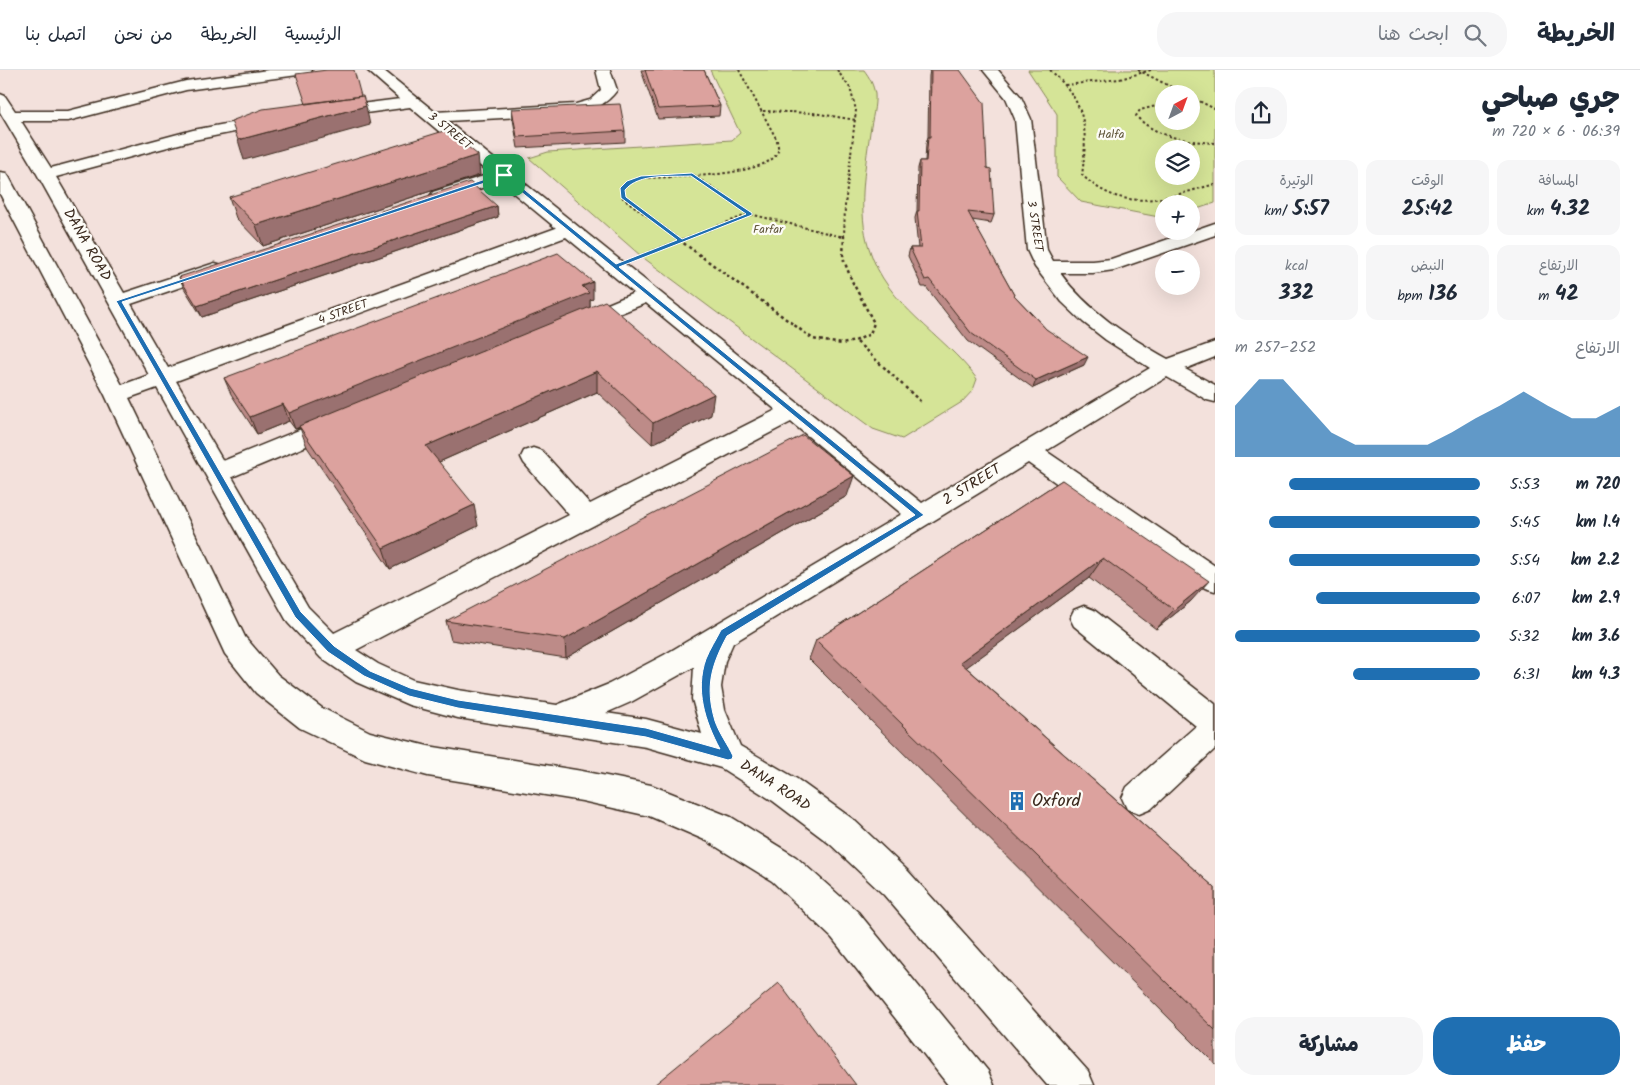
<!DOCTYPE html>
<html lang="ar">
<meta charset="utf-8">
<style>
:root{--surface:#fff;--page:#f6f6f7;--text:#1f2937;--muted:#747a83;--line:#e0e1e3;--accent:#1f6fb2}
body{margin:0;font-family:Kalam,"Playpen Sans Arabic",sans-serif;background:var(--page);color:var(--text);direction:rtl;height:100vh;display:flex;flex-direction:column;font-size:19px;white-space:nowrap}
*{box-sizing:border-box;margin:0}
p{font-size:16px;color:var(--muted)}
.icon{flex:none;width:28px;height:28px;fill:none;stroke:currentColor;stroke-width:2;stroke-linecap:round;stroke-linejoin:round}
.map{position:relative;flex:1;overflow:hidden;direction:ltr}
.side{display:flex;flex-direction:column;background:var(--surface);width:425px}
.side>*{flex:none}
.needle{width:32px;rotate:41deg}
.tools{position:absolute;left:1155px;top:15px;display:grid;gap:10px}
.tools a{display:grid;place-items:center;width:45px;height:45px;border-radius:50%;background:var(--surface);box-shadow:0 5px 20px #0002;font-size:25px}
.pin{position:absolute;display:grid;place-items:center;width:42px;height:42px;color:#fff;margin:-21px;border-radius:10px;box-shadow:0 2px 8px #0006}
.round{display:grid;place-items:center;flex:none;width:52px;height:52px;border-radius:20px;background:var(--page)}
.overview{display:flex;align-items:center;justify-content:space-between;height:85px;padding:0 20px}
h1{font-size:28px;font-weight:800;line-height:38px}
.figures{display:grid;grid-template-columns:repeat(3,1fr);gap:8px;height:85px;padding:5px 20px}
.figures div{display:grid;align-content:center;border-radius:12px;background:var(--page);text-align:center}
.figures b{font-size:21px;font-weight:800}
.figures small{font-size:14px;font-weight:400}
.figures p{font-size:14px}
.chart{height:140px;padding:10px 20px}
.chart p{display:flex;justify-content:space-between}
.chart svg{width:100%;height:90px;margin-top:5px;fill:var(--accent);opacity:.7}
.cta{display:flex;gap:10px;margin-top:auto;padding:10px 20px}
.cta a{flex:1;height:58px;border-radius:20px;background:var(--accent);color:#fff;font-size:20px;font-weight:800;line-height:58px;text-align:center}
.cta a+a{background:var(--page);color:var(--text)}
ul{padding:0 20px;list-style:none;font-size:16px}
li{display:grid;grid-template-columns:80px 60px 1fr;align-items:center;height:38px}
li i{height:12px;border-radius:6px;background:var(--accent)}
header{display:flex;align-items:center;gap:30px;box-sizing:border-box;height:70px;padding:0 25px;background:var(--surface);border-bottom:1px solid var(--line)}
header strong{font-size:24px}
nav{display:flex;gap:28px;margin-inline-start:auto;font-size:18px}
.search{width:350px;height:45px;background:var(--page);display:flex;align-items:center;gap:12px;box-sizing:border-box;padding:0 18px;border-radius:20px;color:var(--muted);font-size:19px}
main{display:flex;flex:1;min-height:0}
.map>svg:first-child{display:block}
</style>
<header>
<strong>الخريطة</strong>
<div class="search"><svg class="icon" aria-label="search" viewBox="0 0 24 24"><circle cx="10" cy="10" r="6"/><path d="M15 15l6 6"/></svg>ابحث هنا</div>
<nav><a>الرئيسية</a><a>الخريطة</a><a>من نحن</a><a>اتصل بنا</a></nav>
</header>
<main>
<section class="side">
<div class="overview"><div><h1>جري صباحي</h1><p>06:39 · 6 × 720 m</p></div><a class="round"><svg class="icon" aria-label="share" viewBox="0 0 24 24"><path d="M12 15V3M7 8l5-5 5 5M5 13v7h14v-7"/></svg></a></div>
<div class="figures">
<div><p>المسافة</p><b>4.32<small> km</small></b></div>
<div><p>الوقت</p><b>25:42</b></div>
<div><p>الوتيرة</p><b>5:57<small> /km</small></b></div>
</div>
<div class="figures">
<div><p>الارتفاع</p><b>42<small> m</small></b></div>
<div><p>النبض</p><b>136<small> bpm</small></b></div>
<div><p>kcal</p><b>332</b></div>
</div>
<div class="chart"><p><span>الارتفاع</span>252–257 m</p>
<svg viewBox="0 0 160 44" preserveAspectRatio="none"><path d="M0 44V19L10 6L20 6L30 19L40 32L50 38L60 38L70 38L80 38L90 32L100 25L110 19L120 12L130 19L140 25L150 25L160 19V44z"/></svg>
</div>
<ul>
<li><b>720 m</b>5:53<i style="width:78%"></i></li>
<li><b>1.4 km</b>5:45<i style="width:86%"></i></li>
<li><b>2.2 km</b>5:54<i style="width:78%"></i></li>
<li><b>2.9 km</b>6:07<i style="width:67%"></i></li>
<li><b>3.6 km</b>5:32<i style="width:100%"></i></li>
<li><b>4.3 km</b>6:31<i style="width:52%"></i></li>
</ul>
<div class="cta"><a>حفظ</a><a>مشاركة</a></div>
</section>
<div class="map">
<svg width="1215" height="1015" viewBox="0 0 1215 1015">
<rect width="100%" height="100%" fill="#f3e1dc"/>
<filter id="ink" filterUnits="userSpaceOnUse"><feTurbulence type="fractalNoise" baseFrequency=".02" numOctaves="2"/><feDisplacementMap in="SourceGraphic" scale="10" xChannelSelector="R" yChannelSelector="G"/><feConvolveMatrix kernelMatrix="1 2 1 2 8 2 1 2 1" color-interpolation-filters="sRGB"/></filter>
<g filter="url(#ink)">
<path fill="#d5e497" stroke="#88875a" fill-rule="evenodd" d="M710,0h154c6,8 9,14 11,24 1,11 -3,26 -5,38 -5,38 -13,78 -1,116 18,59 74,85 108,131l-4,11 -11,12 -60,37 -29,-10 -232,-173 -112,-98 19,-6 184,-12 8,-7z
M1028,0h187v133l-24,8v-7h-27v14l-83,-16 -24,-25v-63zM1164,24h27v27h-27zM1164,79h27v27h-27z"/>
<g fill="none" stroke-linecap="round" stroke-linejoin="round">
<g stroke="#3b2a1e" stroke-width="3">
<path id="minor" d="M268,0h44l-2,3 -5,1 -119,16 -118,31h-47l30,47 142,-38 76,-14 6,2 2,3 -2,3 -81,16 -138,37 68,116 91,-30 7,2 3,4 -3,4 -91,31 37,64 388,-140 -56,-46 -55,18 -6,1 -6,-1 -3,-4 3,-4 57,-18 -80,-67 -81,11 -6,-2 -2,-3 2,-3 6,-2 71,-9 -33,-29h16l52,42 141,-8 14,-4 11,-10 -5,-20h14l7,20c-11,15 -23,19 -40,24l-130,7 475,382 228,-135 -44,-28 -23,-18 -21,-20 -27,-35 -8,-17 -12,-131 -9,-21 -23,-28h15l23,27 10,22 16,131 6,11h40l18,-2 104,-36v12l-101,35 -21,3h-33c28,38 67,63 108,86l47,-17v15l-30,12 30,16v17l-8,-2 -40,-23 -121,74 169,115v25l-10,-3 -177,-125 -295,180 -8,18 -4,26 4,23 15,36 57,33 57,41 54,51 180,200 6,14h-47l-163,-190 -54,-51 -57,-43 -52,-33 -75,-21 -188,-29 -49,-13 -53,-23 -35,-24 -33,-35 -131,-235 -28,10 116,239 33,38 44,33 48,24 58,14 154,25 69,14 80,32 65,40 62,55 130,159 6,14h-46l-116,-147 -60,-57 -65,-40 -58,-25 -67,-15 -154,-25 -63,-17 -65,-31 -44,-35 -31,-39 -120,-259 -105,-201v-22l6,1 3,4 113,208 27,-10 -112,-201 -37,-62v-18l5,2 10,15h53l118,-30zM566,167l68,56 -62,26 -4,4 4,4 7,2 7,-2 60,-24 130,107 -186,94 -48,-53 -9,-3 -9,3 -3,6 3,6 45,52 -235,118 -26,-26 -76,-130 115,-48 4,-6 -4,-6 -8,-2 -8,2 -108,44 -47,-80zM791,352l111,92 -238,141 -55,29 -52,21 -99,-15 -45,-10 -35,-16 -22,-14zM694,597l-2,32 10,35 -56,-15 -40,-6 25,-11z
M1084,536l10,4 121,94v45l-64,60 -12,5 -12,-5 -5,-11 5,-11 69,-61 -122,-100 -4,-8 4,-8z"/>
</g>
<path stroke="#3b2a1e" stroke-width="2" stroke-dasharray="2.5 2.5" stroke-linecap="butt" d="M837,0l13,18 6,22 -11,96 -1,31
M1050,0c37,33 38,59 32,105 42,40 83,23 133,9
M1138,0l47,24
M1065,15l55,-6 31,-9
M1191,27l24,12
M1164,34l-24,6 -4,6c21,22 50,25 79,27
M763,41l50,2 43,7
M693,105l57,39 93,23
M676,167l-53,-39 -1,-9 6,-7 13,-4c24,-1 129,0 137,-27 1,-3 -1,-8 -1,-11l-38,-70
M689,167l60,-23"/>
<path stroke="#3b2a1e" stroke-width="2.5" stroke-dasharray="3 3" stroke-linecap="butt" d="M674,166l139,103 29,5 13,-3 15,-7 4,-11 -22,-42 -9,-23 1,-22
M839,166l4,1
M643,185l49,-19
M857,272l65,61"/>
<use href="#minor" fill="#fdfcf7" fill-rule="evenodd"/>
</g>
<path fill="#bd8b88" stroke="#3b2a1e" d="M641,0h63l16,36 -1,10 -61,3z
M930,0l57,98 7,47 -3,8 -19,-3 42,75 32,34 38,36 -51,23 -65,-47 -42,-54h-4l-14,-31 2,-8h8l-3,-30 2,-7 1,-43 2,-7h5l1,-17 2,-7 1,-61z
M512,39l113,22v11l-107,6 -5,-29z
M480,105l-217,71 -27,-28 -7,-21z
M497,136l1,11 -296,100 -18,-29 -5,-11z
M593,229l-3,1v8l121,107 -59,29 -55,-52 -158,70 39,64 -88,43 -83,-122 -7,-19 -5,1 -6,-8 -32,13 -26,-40 -7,-16z
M1062,410l129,121 -35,28 -67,-51 -123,89 249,221v176l-406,-405 7,-19z
M847,426l-281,162 -115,-18 -5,-19z"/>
<path fill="#9a716f" stroke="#3b2a1e" d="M366,36l4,19 -126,35 -6,-20z
M478,85l2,20 -217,71 -7,-21z
M497,136l1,11 -296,100 -5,-11z
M593,212v17l-3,1v9l-295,120 -6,-16z
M1088,287l-4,8 -51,23 3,-8z
M597,301v21l-167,74 -4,-20z
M714,324l-3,21 -59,29 1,-21z
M283,334l6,17 -32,13 -7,-17z
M854,406l-7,20 -281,162 -1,-19z
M474,435l4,21 -88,43 -7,-21z
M1103,488l-14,20 -140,102 11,-18z
M1209,511l-18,20 -35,28 18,-19z"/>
<path fill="#dca29e" stroke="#3b2a1e" d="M327,0h27l7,26 -55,8 -10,-30z
M645,0h59l16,36 -62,3z
M931,0h29l24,33 3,65 4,1 3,46 -26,-3 46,83 32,34 42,28 -52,23 -65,-47 -42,-54 -4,1 -15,-32h11l-4,-37h2l1,-50h6l2,-24h2z
M363,26l3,10 -128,34 -7,-19 32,-12z
M620,34l5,27 -108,6 -5,-28z
M447,60l31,25 -222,70 -27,-28z
M470,112l27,24 -300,100 -18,-29z
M558,183l35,29 -11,4 7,7 -300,120 -6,-9 -33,13 -26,-39z
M605,231l109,93 -61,29 -56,-52 -171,75 48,59 -91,43 -84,-122z
M803,365l51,41 -289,163 -119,-18z
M1062,410l147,101 -35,29 -71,-52 -143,104 255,226v142l-399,-390z
M779,913l77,102h-202z"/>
</g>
<path fill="#1f6fb2" stroke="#fff" fill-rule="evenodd" d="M504,103l112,91 61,-24 -56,-42 -1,-10 7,-7 14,-5 51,-3 60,40v2l-133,52 305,248 -197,121c-16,30 -22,51 -12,85 4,12 13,24 18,35l-1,3 -4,1 -82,-23 -188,-29 -49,-12 -45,-20 -36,-24 -33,-35 -179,-316zM691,106l55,38 -64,25 -56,-42 -1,-7c14,-17 45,-13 66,-14zM503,107l412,338 -194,115c-5,10 -11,19 -15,29 -11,31 -1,62 14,90l-74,-21 -188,-28 -48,-12 -40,-17 -36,-25 -33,-34 -179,-310z"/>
<defs>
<g id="building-bare" transform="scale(1.5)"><path d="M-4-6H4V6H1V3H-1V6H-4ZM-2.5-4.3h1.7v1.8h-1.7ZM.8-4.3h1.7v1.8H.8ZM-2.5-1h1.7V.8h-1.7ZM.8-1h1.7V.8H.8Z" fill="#1f6fb2" stroke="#fdfcf7" stroke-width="2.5" paint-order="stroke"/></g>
</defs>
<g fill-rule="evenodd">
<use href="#building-bare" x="1017" y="731"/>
</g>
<g text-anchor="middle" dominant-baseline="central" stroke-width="4.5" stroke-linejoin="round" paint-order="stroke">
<g font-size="12" fill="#3b2a1e" stroke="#fdfcf7">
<text transform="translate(450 61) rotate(39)">3 STREET</text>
<text transform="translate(1035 156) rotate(81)">3 STREET</text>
<text transform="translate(343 242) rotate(-20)">4 STREET</text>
</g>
<g font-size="12" fill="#62583c" stroke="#fdfcf7">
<text x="1111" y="64">Halfa</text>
<text x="768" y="159">Farfar</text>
</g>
<g font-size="15" fill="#3b2a1e" stroke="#fdfcf7">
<text transform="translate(87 175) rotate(60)">DANA ROAD</text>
<text transform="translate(972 415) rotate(-31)">2 STREET</text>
<text transform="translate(775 716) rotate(33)">DANA ROAD</text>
</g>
<g font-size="18" fill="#3b2a1e" stroke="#fdfcf7" text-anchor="start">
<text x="1032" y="731">Oxford</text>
</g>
</g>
</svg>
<div class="tools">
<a><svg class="needle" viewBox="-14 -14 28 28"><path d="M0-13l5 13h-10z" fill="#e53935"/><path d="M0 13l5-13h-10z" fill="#747a83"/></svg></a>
<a><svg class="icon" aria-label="layers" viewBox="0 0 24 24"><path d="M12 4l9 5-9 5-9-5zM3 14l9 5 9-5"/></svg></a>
<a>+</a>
<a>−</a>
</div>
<div class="pin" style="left:504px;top:105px;background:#1e9e55"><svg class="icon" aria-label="arrive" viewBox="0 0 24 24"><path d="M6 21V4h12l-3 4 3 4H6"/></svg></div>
</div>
</main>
